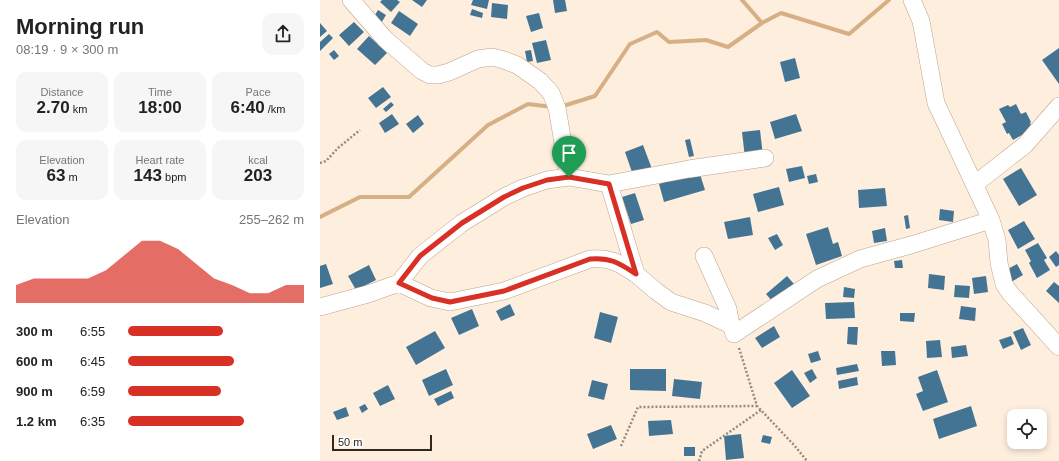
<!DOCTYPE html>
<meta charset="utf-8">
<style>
:root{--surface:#fff;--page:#f6f6f6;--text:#222;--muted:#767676;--accent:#d93025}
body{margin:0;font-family:Arial,sans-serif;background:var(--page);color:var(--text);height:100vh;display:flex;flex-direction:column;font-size:15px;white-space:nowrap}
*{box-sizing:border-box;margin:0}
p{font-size:13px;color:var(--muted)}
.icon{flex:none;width:22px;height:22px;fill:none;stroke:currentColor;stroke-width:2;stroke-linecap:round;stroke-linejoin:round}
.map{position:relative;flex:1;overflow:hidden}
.panel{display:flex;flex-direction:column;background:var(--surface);width:320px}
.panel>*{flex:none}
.fabs{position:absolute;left:687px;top:409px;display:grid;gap:8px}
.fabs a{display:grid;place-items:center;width:40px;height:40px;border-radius:8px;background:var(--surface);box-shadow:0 2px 6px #0003;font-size:20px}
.scale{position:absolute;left:12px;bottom:10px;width:100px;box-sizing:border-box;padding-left:4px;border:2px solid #31271c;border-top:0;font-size:11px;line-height:14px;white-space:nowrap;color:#31271c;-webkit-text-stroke:3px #fefefe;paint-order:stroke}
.pin{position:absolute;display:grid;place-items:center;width:34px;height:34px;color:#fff;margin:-41px -17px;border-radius:50% 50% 50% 0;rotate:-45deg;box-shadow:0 0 4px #0007}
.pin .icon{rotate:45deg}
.round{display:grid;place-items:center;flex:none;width:42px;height:42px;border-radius:12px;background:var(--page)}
.headline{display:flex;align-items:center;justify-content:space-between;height:68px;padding:0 16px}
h1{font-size:22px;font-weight:600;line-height:30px}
.stats{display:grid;grid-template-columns:repeat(3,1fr);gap:6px;height:68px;padding:4px 16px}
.stats div{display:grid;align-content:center;border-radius:10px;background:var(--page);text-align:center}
.stats b{font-size:17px;font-weight:600}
.stats small{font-size:11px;font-weight:400}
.stats p{font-size:11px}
.chart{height:112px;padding:8px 16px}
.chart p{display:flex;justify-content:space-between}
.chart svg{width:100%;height:72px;margin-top:4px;fill:var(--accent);opacity:.7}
ul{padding:0 16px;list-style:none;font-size:13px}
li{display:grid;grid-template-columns:64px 48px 1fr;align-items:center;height:30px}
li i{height:10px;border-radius:5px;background:var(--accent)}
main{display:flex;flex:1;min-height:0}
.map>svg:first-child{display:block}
</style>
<main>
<section class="panel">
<div class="headline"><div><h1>Morning run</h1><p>08:19 · 9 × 300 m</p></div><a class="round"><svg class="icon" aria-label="share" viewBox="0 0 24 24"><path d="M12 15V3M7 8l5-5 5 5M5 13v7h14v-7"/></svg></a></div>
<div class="stats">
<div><p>Distance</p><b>2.70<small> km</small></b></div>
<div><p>Time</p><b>18:00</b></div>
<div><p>Pace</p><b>6:40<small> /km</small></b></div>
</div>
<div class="stats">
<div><p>Elevation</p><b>63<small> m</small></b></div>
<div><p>Heart rate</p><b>143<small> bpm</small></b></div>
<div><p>kcal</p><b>203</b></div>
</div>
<div class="chart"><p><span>Elevation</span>255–262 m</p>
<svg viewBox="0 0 160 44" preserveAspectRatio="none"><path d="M0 44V33L10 29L20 29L30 29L40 29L50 24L60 15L70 6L80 6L90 11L100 20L110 29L120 33L130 38L140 38L150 33L160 33V44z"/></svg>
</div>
<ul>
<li><b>300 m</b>6:55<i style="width:54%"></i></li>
<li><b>600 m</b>6:45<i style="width:60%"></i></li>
<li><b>900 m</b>6:59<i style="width:53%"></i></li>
<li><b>1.2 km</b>6:35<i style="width:66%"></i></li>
</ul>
</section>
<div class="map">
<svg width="739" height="461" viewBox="0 0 739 461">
<rect width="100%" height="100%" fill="#feeedd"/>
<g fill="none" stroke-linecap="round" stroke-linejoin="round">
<path stroke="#d6af84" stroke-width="4" d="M422,0l20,23
M240,107l35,-11 35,-52 27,-12 12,10 37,-2 22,7 34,-24 19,-10 68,21 40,-34
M0,217l40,-20h49l79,-72 40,-21 24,3"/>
</g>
<path fill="#447494" d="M62,0h15l3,2 -9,10 -11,-10z
M92,0h15l-5,7z
M153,0h16l-2,9 -16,-4z
M233,0h12l2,11 -12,2z
M172,3l16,2 -1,14 -16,-2z
M152,9l11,4 -1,5 -12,-3z
M58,10l8,5 -6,10 -8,-5z
M79,11l19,13 -8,12 -19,-13z
M219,13l4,15 -12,4 -5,-16z
M34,22l10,10 -15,14 -10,-11z
M0,23l7,8 -7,6z
M9,34l4,4 -13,13v-9z
M49,36l18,17 -12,12 -18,-16z
M226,40l5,20 -14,3 -5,-20z
M739,48v36l-17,-24z
M14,50l5,6 -5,4 -5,-6z
M211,50l2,11 -6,1 -2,-11z
M475,58l5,20 -15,4 -5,-20z
M63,87l8,10 -15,11 -8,-10z
M71,102l3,3 -8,7 -3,-3z
M696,104l5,10 5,-2 5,10 -1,1 3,6 -20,11 -4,-7 -2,1 -5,-10 4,-2 -7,-13 9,-4 2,2z
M72,114l7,10 -14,9 -6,-10z
M476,114l6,17 -27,8 -5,-17z
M98,115l6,9 -11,9 -7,-9z
M440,130l3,26 -18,2 -3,-26z
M370,139l4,17 -5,1 -4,-17z
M323,145l9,24 -19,6 -8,-23z
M482,166l3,12 -16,4 -3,-13z
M701,168l16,27 -18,11 -16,-27z
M379,171l6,19 -41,12 -5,-18z
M496,174l2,8 -9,2 -2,-8z
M459,187l5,18 -26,7 -5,-18z
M565,188l2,18 -28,2 -1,-18z
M315,193l9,27 -13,4 -9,-27z
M620,209l14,2 -1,11 -14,-2z
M588,215l2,13 -4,1 -2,-13z
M430,217l3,18 -25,4 -4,-17z
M704,221l11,18 -17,10 -10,-19z
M508,227l5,17 5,-2 4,14 -26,9 -10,-31z
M565,228l2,13 -13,2 -2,-12z
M457,234l6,11 -8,5 -7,-12z
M718,243l9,15 -3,2 6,10 -13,8 -8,-15 2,-2 -6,-11z
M736,251l3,4v10l-3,2 -7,-10z
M582,260l1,8h-8l-1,-7z
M6,264l7,20 -13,4v-22z
M697,264l6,11 -12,7 -7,-11z
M49,265l7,15 -20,10 -8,-14z
M609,274l16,2 -1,14 -16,-2z
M467,276l7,8 -21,18 -7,-8z
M666,276l2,16 -14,2 -2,-16z
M734,282l5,4v17l-13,-12z
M635,285l15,1 -1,12 -15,-1z
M524,287l11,2 -1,9 -11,-1z
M534,302l1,16 -29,1 -1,-16z
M190,304l5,11 -14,6 -5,-10z
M641,306l15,2 -1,13 -16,-2z
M152,309l7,17 -20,9 -8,-17z
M280,312l18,5 -7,26 -17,-5z
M580,313h15l-1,9 -14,-1z
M454,326l6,11 -18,11 -7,-10z
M528,327h10l-1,18 -10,-1z
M703,328l8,17 -10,5 -8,-18z
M115,331l10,17 -29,17 -10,-18z
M691,336l3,8 -11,5 -4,-9z
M620,340l2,17 -15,1 -1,-17z
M646,345l2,11 -16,2 -1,-11z
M498,351l3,9 -10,3 -3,-9z
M561,351h14l1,14 -14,1z
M537,364l2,7 -22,4 -1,-7z
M126,369l7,16 -24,11 -7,-16z
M310,369h36v22l-36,-1z
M492,369l5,9 -7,5 -6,-10z
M472,370l18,26 -18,12 -18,-25z
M617,370l11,32 -25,9 -7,-17 7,-3 -5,-14z
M537,377l1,8 -19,4 -1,-8z
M354,379l28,3 -2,17 -28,-3z
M272,380l16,4 -4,16 -16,-4z
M68,385l7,14 -15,7 -7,-13z
M131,391l3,7 -16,8 -4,-7z
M45,404l3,5 -6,4 -3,-6z
M651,406l6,20 -38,13 -6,-20z
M26,407l3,9 -12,4 -4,-8z
M351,420l2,14 -24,2 -1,-15z
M291,425l6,14 -24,10 -6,-15z
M421,434l3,24 -18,2 -2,-24z
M443,435l9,2 -2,7 -9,-2z
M364,447h11v9h-11z"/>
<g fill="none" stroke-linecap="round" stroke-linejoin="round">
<g stroke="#bca388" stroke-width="18">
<path id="minor" d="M31,0l34,39 37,32 8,4h8l11,-3 29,-13 14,-2 12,3 13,5 23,16 11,12 6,15 12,69
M289,184l80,-15 76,-11
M655,184l50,-39 34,-39
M671,220l6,20 2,23 5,21 6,9 49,54
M384,256l24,53 3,16 3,9 83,-55 43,-20 51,-14 80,-25 -55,-117 -15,-82 -9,-21
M79,283l32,15 19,4 54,-11 86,-32c20,-2 29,4 46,15
M0,307l48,-13 31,-11 21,-27 42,-33 42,-26 19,-9 24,-8 22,-3 40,7 27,90 20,17 15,11 34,11 26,12"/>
</g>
<path stroke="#978a7c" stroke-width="2.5" stroke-dasharray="2 2" stroke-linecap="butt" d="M0,163l6,-2 12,-13 22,-18
M419,348l18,58 37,39 13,16
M301,446l17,-39 119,-1
M379,461l3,-10 59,-41"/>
<use href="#minor" stroke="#fff" stroke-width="17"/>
</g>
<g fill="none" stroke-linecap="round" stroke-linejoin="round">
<g stroke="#fff" stroke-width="8">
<path id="route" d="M249,177l40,7 27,90c-17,-11 -26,-17 -46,-15l-86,32 -54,11 -18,-4 -33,-15 21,-27 42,-33 42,-26 19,-9 24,-8z"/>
</g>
<use href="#route" stroke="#d93025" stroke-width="5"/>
</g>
</svg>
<div class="fabs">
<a><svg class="icon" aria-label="locate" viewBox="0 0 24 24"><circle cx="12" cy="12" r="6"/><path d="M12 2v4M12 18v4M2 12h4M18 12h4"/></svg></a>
</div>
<div class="scale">50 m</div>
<div class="pin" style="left:249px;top:177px;background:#1e9e55"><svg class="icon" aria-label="arrive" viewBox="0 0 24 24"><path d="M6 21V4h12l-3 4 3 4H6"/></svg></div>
</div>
</main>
